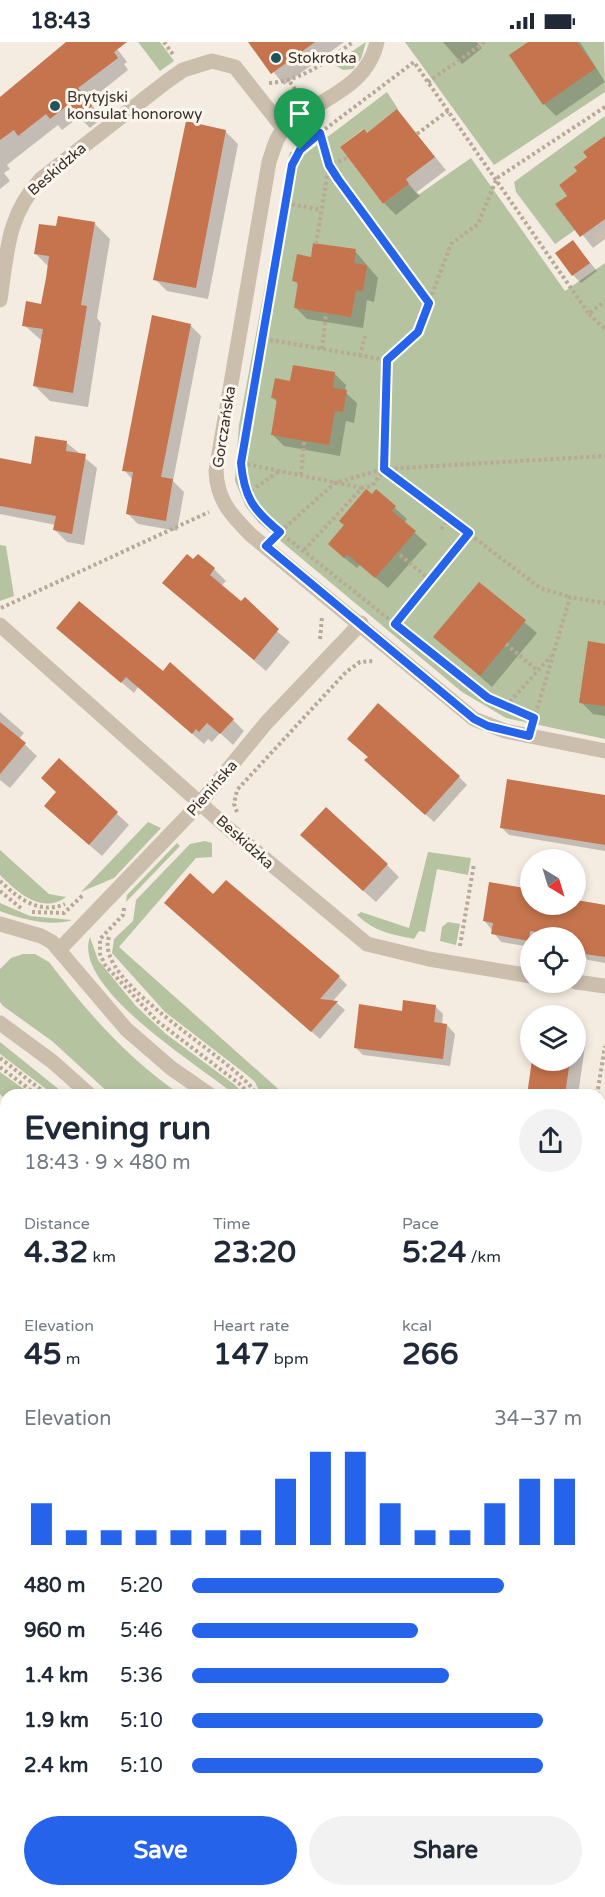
<!DOCTYPE html>
<meta charset="utf-8">
<style>
:root{--surface:#fff;--page:#f2f2f3;--text:#1f2937;--muted:#747a83;--accent:#2563eb}
body{margin:0;font-family:"Varela Round",sans-serif;background:var(--page);color:var(--text);height:100vh;display:flex;flex-direction:column;font-size:22px;white-space:nowrap}
*{box-sizing:border-box;margin:0}
p{font-size:20px;color:var(--muted)}
.icon{flex:none;width:33px;height:33px;fill:none;stroke:currentColor;stroke-width:2;stroke-linecap:round;stroke-linejoin:round}
.map{position:relative;flex:1;overflow:hidden}
.details{position:absolute;left:0px;top:1047px;width:606px;height:808px;display:flex;flex-direction:column;background:var(--surface);border-radius:18px 18px 0 0;box-shadow:0 3px 9px #0003}
.details>*{flex:none}
.needle{width:39px;rotate:142deg}
.buttons{position:absolute;left:520px;top:807px;display:grid;gap:12px}
.buttons a{display:grid;place-items:center;width:66px;height:66px;border-radius:50%;background:var(--surface);box-shadow:0 3px 9px #0003;font-size:30px}
.pin{position:absolute;display:grid;place-items:center;width:51px;height:51px;color:#fff;margin:-62px -26px;border-radius:50% 50% 50% 0;rotate:-45deg;box-shadow:0 0 6px #0007}
.pin .icon{rotate:45deg}
.round{display:grid;place-items:center;flex:none;width:63px;height:63px;border-radius:32px;background:var(--page)}
.head{display:flex;align-items:center;justify-content:space-between;height:102px;padding:0 24px}
h1{font-size:33px;font-weight:700;line-height:45px}
.figures{display:grid;grid-template-columns:repeat(3,1fr);gap:9px;height:102px;padding:6px 24px}
.figures div{display:grid;align-content:center}
.figures b{font-size:30px;font-weight:700}
.figures small{font-size:16px;font-weight:400}
.figures p{font-size:16px}
.chart{height:168px;padding:12px 24px}
.chart p{display:flex;justify-content:space-between}
.chart svg{width:100%;height:108px;margin-top:6px;stroke:var(--accent);stroke-width:6}
.cta{display:flex;gap:12px;margin-top:auto;padding:12px 24px}
.cta a{flex:1;height:69px;border-radius:36px;background:var(--accent);color:#fff;font-size:24px;font-weight:700;line-height:69px;text-align:center}
.cta a+a{background:var(--page);color:var(--text)}
ul{padding:0 24px;list-style:none;font-size:20px}
li{display:grid;grid-template-columns:96px 72px 1fr;align-items:center;height:45px}
li i{height:15px;border-radius:8px;background:var(--accent)}
.status{display:flex;justify-content:space-between;align-items:center;height:42px;padding:0 30px;background:var(--surface);direction:ltr}
.status svg{height:16px;fill:currentColor}
.map>svg:first-child{display:block}
</style>
<div class="status"><b>18:43</b><svg viewBox="0 0 49 12"><path d="M0 12V9h3v3zM5 12V6h3v6zM10 12V3h3v9zM15 12V0h3v12zM26 1h20v11H26zM47 4h2v5h-2z"/></svg></div>
<div class="map">
<svg width="605" height="1855" viewBox="0 0 605 1855">
<rect width="100%" height="100%" fill="#f4ece1"/>
<path fill="#b5c3a0" d="M138,0h22l14,19 -14,10z
M366,0l-5,17 -8,10 -10,1 -10,-6z
M405,0h199l1,50 -111,73z
M387,50l11,17 -31,24 -4,-4 -23,18 43,57 26,-20 9,11 53,-37 94,133 40,-28v476l-99,-21 -44,-26 -203,-169 -13,-16 -11,-26 4,-56 51,-273 15,2z
M605,74v33l-21,3 3,5 -12,9 2,5 -18,14 8,11 -11,8 19,26 -20,14 -39,-52 -2,-10z
M0,503l6,1 8,50 -14,5z
M148,780l13,6 -47,50 -33,14z
M205,799l7,2v14l-16,1 -77,89 166,148h-24l-6,-13 -8,-7 -82,-63 -53,-59 2,-14 19,-18 3,-21 54,-56z
M177,801l3,3 -54,56 1,-7z
M0,808l49,44 17,3c-24,18 -49,-5 -66,-22z
M428,810l43,6 -3,17 -31,-6 -12,63 -6,-1 -5,8c-23,-5 -39,-7 -57,-24l4,-3 48,16z
M0,861l30,13 42,4c-20,7 -52,-1 -72,-9z
M448,880l12,2 -4,21 -16,-4 2,-14z
M90,895l8,23 38,46 30,28 69,51 10,10h-10c-33,-28 -164,-107 -145,-158z
M23,912h12l14,8c38,50 79,97 132,133h-70l-59,-54 -49,-35 -3,-4v-33l11,-11z
M0,1000l66,53h-12l-54,-41z
M0,1030l28,20 3,3h-25v5l-6,-6z
M600,1304l5,3v31l-5,-3z
M600,1456l5,3v396h-6v-5z"/>
<path fill="#0003" d="M69,0h43l15,20 -3,2 4,6 -39,31 13,17 -12,10 -11,-11 -17,13 -4,-5 -51,40 3,4 -6,4 6,8 -10,8v-90z
M250,0h94l-60,43z
M443,0h34l5,6 -20,16z
M531,0h49l25,40 -49,34 -12,-12z
M397,69l49,59 -29,22 3,4 -24,19 -12,-12 -17,-68z
M187,81l39,9 12,12 -30,155 -41,-8 -12,-12z
M605,107v90l-12,9 -35,-44 11,-8 11,-25 9,-13z
M94,181l16,16 -13,79 4,5 -13,84 -38,-6 -15,-15 7,-45 -18,-16 19,-19 6,-39 -14,-14 22,-25z
M573,200l24,29 -16,12 -8,-8z
M355,209l23,27 -4,24 -7,-2 -4,28 -56,-9 -11,-11 3,-23 -5,-4 18,-23z
M190,283l11,11 -28,145 11,11 -7,39 -39,-7 -11,-11 6,-33 -9,-10z
M334,331l12,12 -1,7 12,11 -3,20 -8,-2 -6,35 -56,-10 -11,-11 5,-32 -5,-5 19,-15z
M67,401l30,25 -13,77 -17,-3 -12,-12 1,-5 -56,-11v-54l32,5z
M376,449l31,28 -3,4 23,21 -39,44 -28,-23 -3,3 -15,-12z
M193,519l21,8 12,12 -5,5 69,56 -24,29 -102,-88z
M479,542l58,49 -45,54 -57,-50z
M58,586l105,45 70,47 11,11 -11,14 -13,-12 -8,9 -4,-3 -4,5 -66,-57 -4,6z
M605,603v71l-12,-2 -12,-12z
M0,670l24,21 -5,6 18,17 -27,32 -10,-8z
M59,718l70,65 -27,31 -44,-38z
M374,726l85,9 8,8 -33,37z
M605,756v53l-96,-16 -8,-8z
M314,805l73,18 12,12 -23,25z
M531,849v13h45v-4l29,5v58l-17,-3 -8,-8 1,-6 -5,-1v-7h-45v9l-30,-5 -17,-22z
M213,854l126,81 8,8 -15,17 5,1 8,7 -25,29 -146,-128z
M435,964l8,8 -1,11h5l8,9 -5,32 -87,-11 -8,-8 48,-35z
M576,987l10,10 -8,56h-50l5,-35h43z
M0,1203l6,8v17l-6,5z"/>
<path fill="#c6744d" d="M66,0h61l-13,10 4,6 -40,30 14,18 -15,11 -9,-12 -18,14 -4,-5 -28,22 -4,-6 -14,10v-43z
M248,0h67l-44,32z
M528,0h49l19,26 -53,37 -34,-50z
M397,67l38,48 -29,22 3,5 -26,20 -43,-57 24,-18 3,4z
M186,79l40,9 -30,158 -43,-8z
M605,94v83l-25,18 -25,-33 12,-8 -8,-11 18,-14 -3,-4 13,-10 -4,-5z
M58,174l37,6 -14,83 6,1 -14,87 -40,-7 10,-57 -21,-3 4,-25 15,3 5,-26 3,-22 -15,-2 5,-30 17,2z
M573,198l17,23 -18,13 -17,-23z
M313,201l43,6 -2,14 13,2 -4,26 -7,-1 -5,27 -57,-9 4,-26 -6,-1 5,-27 14,3z
M152,273l39,9 -30,153 12,2 -7,42 -40,-7 7,-42 -11,-1z
M293,323l42,7 -2,16 14,2 -4,22 -8,-1 -6,34 -58,-10 6,-36 -6,-1 4,-20 15,3z
M35,394l32,5 -1,10 20,3 -14,80 -19,-4 3,-14 -56,-10v-48l31,6z
M366,447l6,5 4,-5 20,17 -4,5 24,20 -41,47 -28,-24 -3,4 -16,-14 16,-19 -5,-4z
M187,512l6,5 5,-5 17,14 -5,7 31,26 4,-4 34,32 -25,31 -92,-77z
M479,540l47,38 -46,56 -47,-39z
M79,559l84,70 7,-9 64,57 -14,15 -13,-11 -8,9 -3,-3 -4,5 -66,-57 -5,6 -65,-55z
M588,599l17,3v62l-26,-3z
M378,661l82,73 -35,39 -61,-55 4,-3 -21,-18z
M0,680l26,21 -26,31z
M59,716l59,54 -29,33 -45,-39 12,-14 -15,-14z
M507,737l98,16v50l-105,-17z
M326,765l62,57 -25,27 -63,-56z
M190,831l23,21 13,-14 114,96 -20,23 18,2 -27,31 -147,-129z
M489,840l42,7v15h45v-4l29,5v52l-27,-4 2,-13 -4,-2 -46,-7 -1,10 -38,-7 2,-11 -10,-2z
M403,958l33,5 -2,17 13,2 -4,35 -89,-11 5,-44 43,7z
M532,1018h38l-5,35h-38z"/>
<g fill="none" stroke-linecap="round" stroke-linejoin="round">
<path stroke="#b8a896" stroke-width="4" stroke-dasharray="3 3" stroke-linecap="butt" d="M164,0l10,14
M290,40l9,13
M428,40l57,-40
M269,41c33,-2 58,-22 84,-41
M605,65l-108,71 -19,46 -27,20 -33,88 -31,28 -3,109 221,-13
M417,92l32,-24
M286,161l35,7
M316,202l13,-79 18,-7
M429,261l-91,-124 -9,-14 -9,-32 94,-71 175,252 16,-13
M589,272l16,15
M264,297l123,21
M322,307l4,-36
M360,314l5,-20
M241,421l51,-298 8,-15 20,-17
M384,427l156,119 30,9
M301,433l3,-34
M362,446l-121,-25c2,25 8,40 26,59l221,176 40,17
M246,452l35,-24
M441,487l8,-11
M280,490l55,-49 49,-14
M304,508l58,-62 10,-2 12,-16
M400,513l30,25
M1,566l208,-96
M395,582l74,-91
M320,597l2,-22
M506,602l32,27
M506,664l45,-50
M534,678l36,-123 35,6
M237,770l-3,-8 3,-14 109,-118 14,-10 14,-1
M0,839c18,17 39,34 65,23
M0,849l22,18
M124,866l-1,7 -23,24v15l5,11 52,56 84,64 8,10
M32,870l32,1 19,-18
M109,895c-17,46 128,122 148,158
M460,904l14,-82
M0,1016l48,37
M0,1025l37,28
M597,1053l8,-49
M600,1340l5,3
M27,1850l1,5"/>
<path stroke="#ccbeac" stroke-width="9" d="M599,195l6,-5
M0,1111l6,7
M0,1294l6,-5
M600,1439l5,3
M0,1573l6,62"/>
<path stroke="#ccbeac" stroke-width="15" d="M377,0c-11,48 -59,56 -92,86 -9,8 -12,23 -16,34l-53,309c1,29 15,44 35,64l223,184 31,12 100,20
M0,258c7,-47 7,-85 41,-121l125,-97 17,-12 29,-9 23,6 49,62
M0,583l229,204 138,115 62,15 102,17
M59,908l142,-148 66,-80 94,-99
M576,940l29,4
M600,1140l5,-33
M600,1180l5,1"/>
<path stroke="#ccbeac" stroke-width="15" d="M0,882l41,12 11,6 74,87 45,39 39,27
M0,981l53,39 37,33
M600,1366l5,3
M600,1403l5,3"/>
</g>
<g fill="none" stroke-linecap="round" stroke-linejoin="round">
<g stroke="#fff" stroke-width="12">
<path id="route" d="M320,91l9,32 9,14 91,124 -11,29 -31,28 -3,109 85,64 -74,91 93,74 46,20 -5,18 -41,-10 -14,-7 -208,-173 14,-14c-27,-22 -36,-35 -39,-69l51,-298 8,-15z"/>
</g>
<use href="#route" stroke="#2563eb" stroke-width="8"/>
</g>
<g fill="#20545d" stroke="#fbf6ee" stroke-width="2">
<circle cx="276" cy="16" r="6"/>
<circle cx="55" cy="64" r="6"/>
</g>
<g text-anchor="middle" dominant-baseline="central" stroke-width="6" stroke-linejoin="round" paint-order="stroke">
<g font-size="15" fill="#3b312b" stroke="#fbf6ee" text-anchor="start">
<text x="288" y="16">Stokrotka</text>
<text x="67" y="55">Brytyjski<tspan x="67" dy="17">konsulat honorowy</tspan></text>
</g>
<g font-size="15" fill="#3b312b" stroke="#fbf6ee">
<text transform="translate(57 127) rotate(-41)">Beskidzka</text>
<text transform="translate(224 385) rotate(-81)">Gorczańska</text>
<text transform="translate(212 746) rotate(-49)">Pienińska</text>
<text transform="translate(245 800) rotate(42)">Beskidzka</text>
</g>
</g>
</svg>
<div class="buttons">
<a><svg class="needle" viewBox="-14 -14 28 28"><path d="M0-13l5 13h-10z" fill="#e53935"/><path d="M0 13l5-13h-10z" fill="#747a83"/></svg></a>
<a><svg class="icon" aria-label="locate" viewBox="0 0 24 24"><circle cx="12" cy="12" r="6"/><path d="M12 2v4M12 18v4M2 12h4M18 12h4"/></svg></a>
<a><svg class="icon" aria-label="layers" viewBox="0 0 24 24"><path d="M12 4l9 5-9 5-9-5zM3 14l9 5 9-5"/></svg></a>
</div>
<div class="pin" style="left:300px;top:108px;background:#1e9e55"><svg class="icon" aria-label="arrive" viewBox="0 0 24 24"><path d="M6 21V4h12l-3 4 3 4H6"/></svg></div>
<section class="details">
<div class="head"><div><h1>Evening run</h1><p>18:43 · 9 × 480 m</p></div><a class="round"><svg class="icon" aria-label="share" viewBox="0 0 24 24"><path d="M12 15V3M7 8l5-5 5 5M5 13v7h14v-7"/></svg></a></div>
<div class="figures">
<div><p>Distance</p><b>4.32<small> km</small></b></div>
<div><p>Time</p><b>23:20</b></div>
<div><p>Pace</p><b>5:24<small> /km</small></b></div>
</div>
<div class="figures">
<div><p>Elevation</p><b>45<small> m</small></b></div>
<div><p>Heart rate</p><b>147<small> bpm</small></b></div>
<div><p>kcal</p><b>266</b></div>
</div>
<div class="chart"><p><span>Elevation</span>34–37 m</p>
<svg viewBox="0 0 160 44" preserveAspectRatio="none"><path d="M5 44V27M15 44V38M25 44V38M35 44V38M45 44V38M55 44V38M65 44V38M75 44V17M85 44V6M95 44V6M105 44V27M115 44V38M125 44V38M135 44V27M145 44V17M155 44V17"/></svg>
</div>
<ul>
<li><b>480 m</b>5:20<i style="width:80%"></i></li>
<li><b>960 m</b>5:46<i style="width:58%"></i></li>
<li><b>1.4 km</b>5:36<i style="width:66%"></i></li>
<li><b>1.9 km</b>5:10<i style="width:90%"></i></li>
<li><b>2.4 km</b>5:10<i style="width:90%"></i></li>
</ul>
<div class="cta"><a>Save</a><a>Share</a></div>
</section>
</div>
